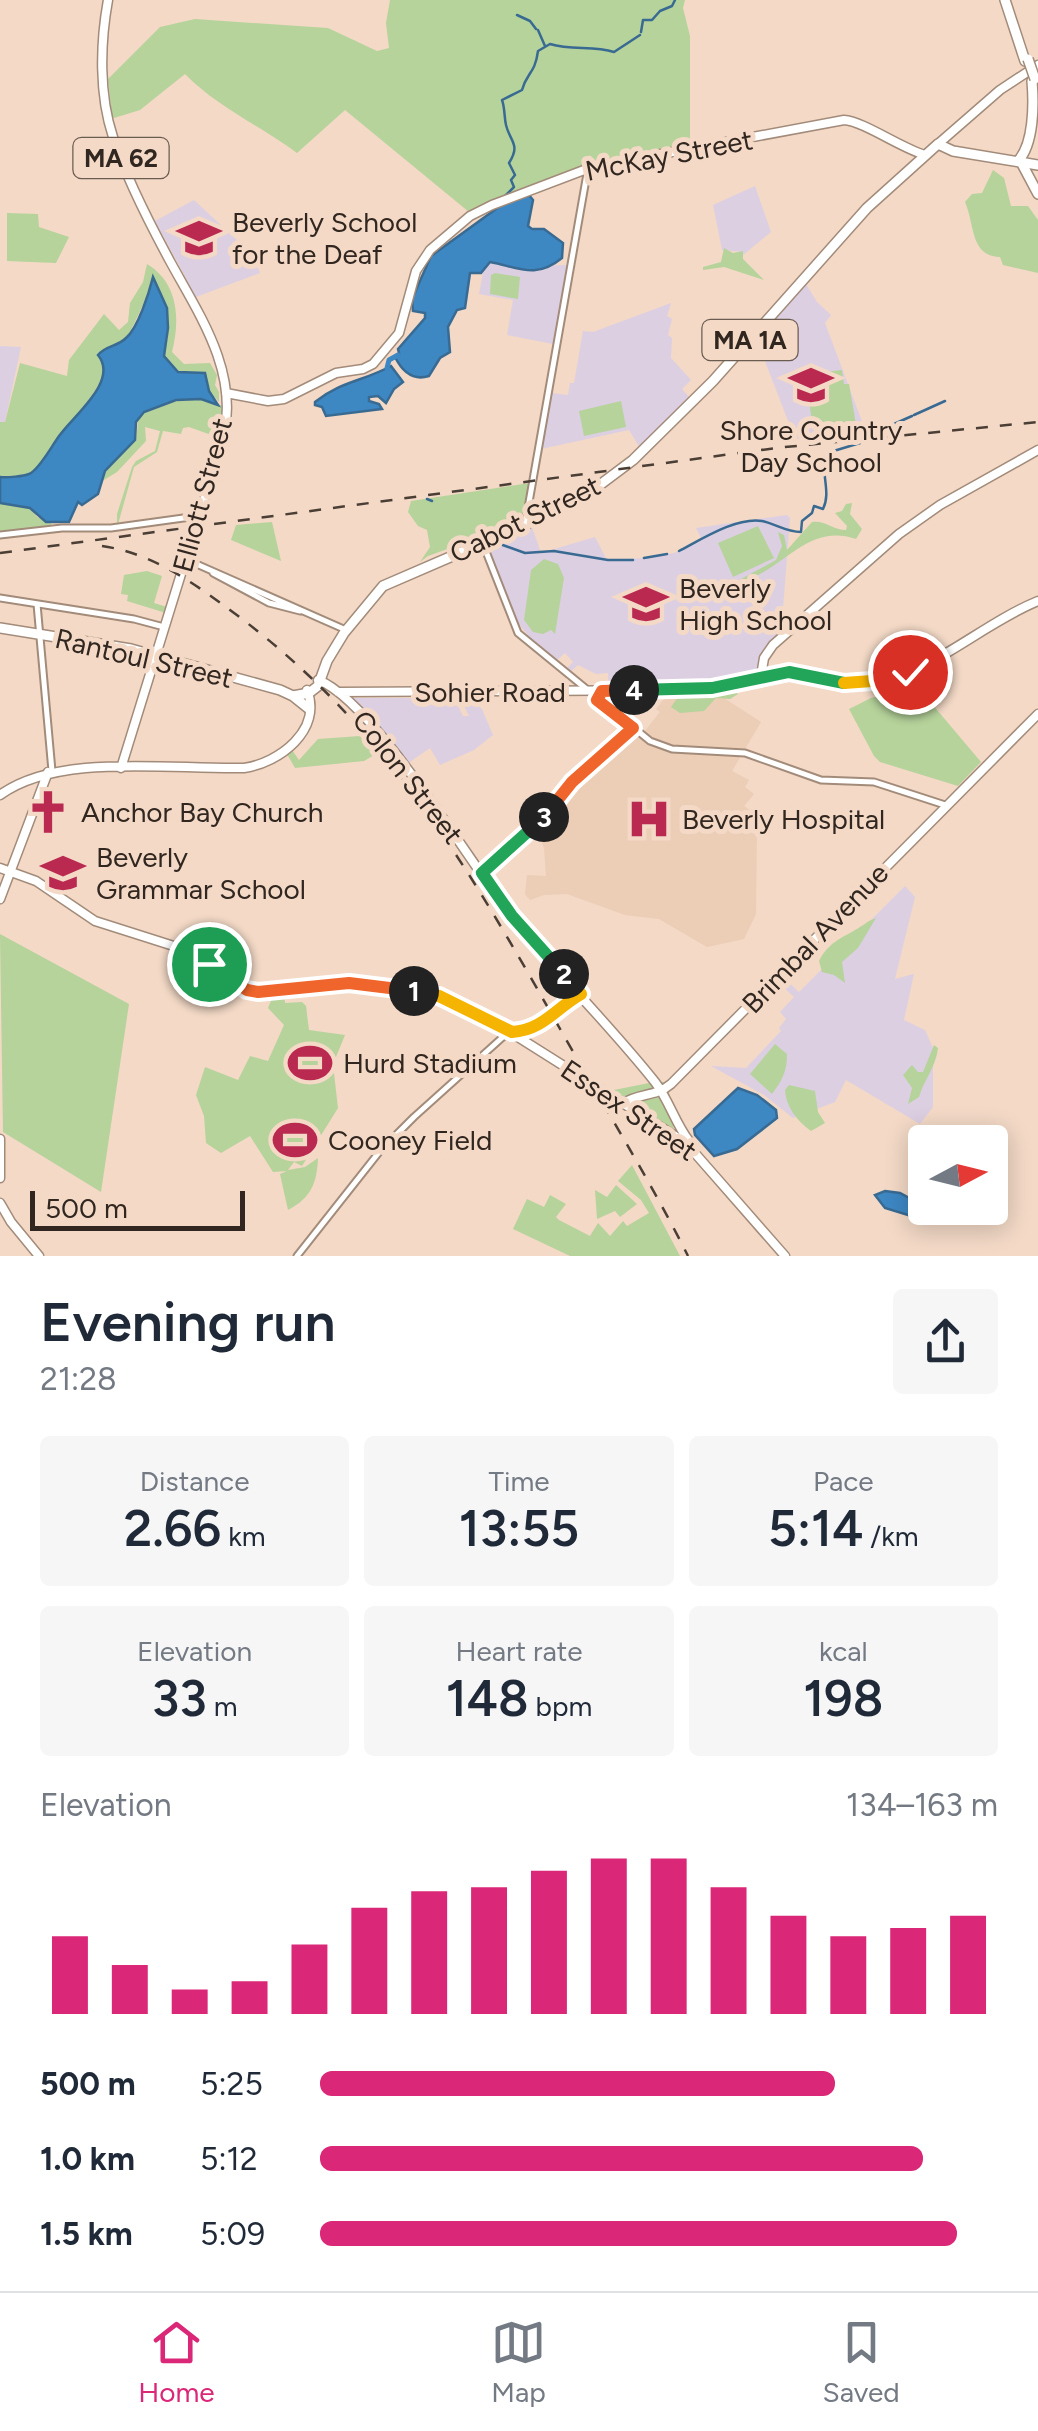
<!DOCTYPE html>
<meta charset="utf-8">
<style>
:root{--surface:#fff;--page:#f6f6f7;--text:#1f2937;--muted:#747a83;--line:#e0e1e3;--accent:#db2777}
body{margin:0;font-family:Figtree,sans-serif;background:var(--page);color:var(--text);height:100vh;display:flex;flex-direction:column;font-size:38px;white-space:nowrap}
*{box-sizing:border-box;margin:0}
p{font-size:32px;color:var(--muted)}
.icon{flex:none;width:55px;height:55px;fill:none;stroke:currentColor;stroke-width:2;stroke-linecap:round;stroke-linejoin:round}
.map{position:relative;height:1256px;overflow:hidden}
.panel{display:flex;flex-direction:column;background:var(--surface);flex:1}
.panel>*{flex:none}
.needle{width:65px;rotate:83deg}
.buttons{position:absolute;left:908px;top:1125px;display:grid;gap:20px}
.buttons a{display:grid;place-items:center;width:100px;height:100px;border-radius:10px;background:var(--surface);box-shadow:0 5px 25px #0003;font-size:50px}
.scale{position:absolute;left:30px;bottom:25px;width:215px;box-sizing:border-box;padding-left:10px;border:5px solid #312720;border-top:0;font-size:28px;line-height:35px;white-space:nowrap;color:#312720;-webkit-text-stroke:8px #f3d9c6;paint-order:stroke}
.pin{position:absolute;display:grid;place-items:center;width:85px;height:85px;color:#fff;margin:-42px;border:5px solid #fff;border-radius:50%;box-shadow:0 2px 10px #0007}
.km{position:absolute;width:50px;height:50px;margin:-25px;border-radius:50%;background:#222;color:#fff;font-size:28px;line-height:50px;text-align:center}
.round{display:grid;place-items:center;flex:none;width:105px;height:105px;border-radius:10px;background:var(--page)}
.head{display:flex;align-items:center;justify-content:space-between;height:170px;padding:0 40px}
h1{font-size:55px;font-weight:600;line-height:75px}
.stats{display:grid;grid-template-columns:repeat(3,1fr);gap:15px;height:170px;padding:10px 40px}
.stats div{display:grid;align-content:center;border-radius:10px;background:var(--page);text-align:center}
.stats b{font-size:50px;font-weight:600}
.stats small{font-size:28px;font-weight:400}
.stats p{font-size:28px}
.chart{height:280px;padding:20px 40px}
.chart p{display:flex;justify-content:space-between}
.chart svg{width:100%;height:180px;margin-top:10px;stroke:var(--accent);stroke-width:6}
ul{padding:0 40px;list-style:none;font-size:32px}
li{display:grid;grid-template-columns:160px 120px 1fr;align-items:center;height:75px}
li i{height:25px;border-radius:12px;background:var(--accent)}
.tab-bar{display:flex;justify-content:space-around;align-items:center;height:140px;border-top:2px solid var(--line);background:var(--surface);font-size:28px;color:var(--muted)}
.tab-bar a{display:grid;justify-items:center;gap:5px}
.tab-bar .on{color:var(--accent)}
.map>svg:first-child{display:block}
</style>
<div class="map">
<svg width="1038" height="1256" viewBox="0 0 1038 1256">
<rect width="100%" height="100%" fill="#f3d9c6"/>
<path fill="#eccdb6" d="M713,691l48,31 -29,49 17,9 -4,7 9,7 -10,12 10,7 -4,12 7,2 -1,87 -12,25 -37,8 -48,-28 -34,-4 -58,-21 -23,1 -14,5 -5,-6 2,-19 19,1 -2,-28 -7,-19 35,-43 62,-53 6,4 20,-25 -4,-3 13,-16z"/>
<path fill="#dccfe2" d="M755,186l16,46 -29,24 1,-4 -21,-2 -9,-45z
M194,200l60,56 6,17 -64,24 -41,-76z
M486,257l38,9 43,-1 -14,79 -46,-9 6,-35 -34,-6z
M806,284l11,18 14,13 -6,8 41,109 -71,7 -39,-101z
M671,303l-4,13 5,3 -4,16 4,3 -1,20 20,22 -9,9 9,10 -51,49 -11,-18 -88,19 10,-56 17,2 2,-12h4l9,-52 10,1z
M0,346l21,1 -16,75h-5z
M787,515l3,3 -9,117 -20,19 -6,19 -58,13 -88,1 -1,-14 -12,1 -18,-9 -9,8 -4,-3 8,-8 -8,-9 -10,9 -18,-15 -21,-27 -29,-73 45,-20 9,26 54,-16 12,23 39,-2 28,-5 28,-13 -6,-12z
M352,698h102l9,18h6l-9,-18h9l13,11 11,26 -19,15 -34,15 -10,-17 -23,16z
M905,886l10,11 -20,82 19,-5 -10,46 21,10 8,18v59l-13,17 -74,-44 -11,22 -42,16 -29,-23 -53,-29 35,2 35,-37 -2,-3 7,-9 -6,-7 14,-15 -16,-15 5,-5 16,15z"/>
<path fill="#b6d39b" d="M390,0h295l-2,8 7,28v110l-103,18 -118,48 -124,-102 -48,43c-36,-27 -80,-46 -112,-79l-45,36 -26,8 -2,-2 -4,-37 52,-52 35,-8 133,9 49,23 12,-3 -3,-25z
M993,170l11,8 7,28h17l10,14v53l-35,-8 -3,-8c-30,-1 -25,-32 -35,-55l7,-8 10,-1z
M7,213l31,1 1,13 30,10 -13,26 -49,-2z
M724,248l9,5 10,-2v8l21,21 -40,-13 -21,3v-3l18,-5z
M147,264c30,18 34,53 25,88l12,12 26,-1 7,12 -2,10 4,7v10l-10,-11 -5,-19h-26l-14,-16 -1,-6 5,-12 -1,-30 -14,-30c-18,53 -43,90 -74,137 -12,19 -25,41 -42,56 -8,8 -27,10 -37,8v-57h5l15,-59 47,13 2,-16 35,-46 15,16 9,-8 2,-19 13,-21z
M495,273l25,4 -2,22 -28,-5 1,-19z
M842,370l2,14h5l8,46 -43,5 -9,-61z
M201,399l26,8 -2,23 -8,7 -28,-10 -6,1 -2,6 -18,-3 -6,21 -23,15 -17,61v-14l15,-47 4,-6 19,-10 5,-20 -15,-4 1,14 -29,31 -18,11 14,-23 23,-22 3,-22c19,-15 40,-15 62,-17z
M621,401l5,26 -42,9 -5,-25z
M530,483l-8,39 -94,34 -8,6 10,-15 -3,-17 -9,-4 -10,-14 3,-11z
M0,503l30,5 7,9 14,6 1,6 -52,6z
M852,503l-2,11 12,15 -6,10c-51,-18 -75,37 -122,44l42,-23 6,-14 -4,-14 6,3 3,15 25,-28c13,-2 21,8 34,8l1,-4 -12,-13 7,-2 4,-7z
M272,522l9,39 -50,-21 5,-15z
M758,526l16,32 -41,19 -15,-34z
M544,559l14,5 6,14 -9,56 -4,-4 -8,4 -10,-2 -9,-12 7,-50z
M147,571l15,5 -8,27 13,4 -1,6 -39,-12 1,-6 -7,-1 3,-19z
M915,688l6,3 60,71 -23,24 -78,-24 -6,-6 -25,-47 22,-11z
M733,690l5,4 -8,5 -14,-1 -12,13 -24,2 -9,-6 7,-10h19z
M360,736l16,18 -12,7 -69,7 -8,-14 5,-4 7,10 19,-21z
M876,918l-18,30 -16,14 3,21 -11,-8 -12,-3 -3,-11c9,-18 21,-22 36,-31 8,-4 12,-9 21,-12z
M0,934l129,70 -28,188 -98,-60z
M275,991h9l1,12 17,-1 4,4 3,24 36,5 -9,22 -4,-1 6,52 -36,58 -8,-4 -6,8 17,-3 13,-9c-1,25 -7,40 -30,52l-8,-36 7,-3 -14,1 -23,-36 -29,17 -15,-10 -2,-27 -8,-21 9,-28 33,13 12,-24 18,5 16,-36 -16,-17z
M775,1044l12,10c0,18 -5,26 -15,40l-22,-20z
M934,1045l4,3c-2,19 -14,32 -19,49l-11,7 4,-16 -9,-13 9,-10 6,7h5z
M659,1081l9,2 6,49 -27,-7c-9,-13 -29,-14 -37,-30l4,-5z
M789,1085l26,6 3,21 7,11 -14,8c-14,-10 -25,-24 -26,-41z
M632,1165l48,91h-110l-57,-27 14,-30 17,8 6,-12 16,9 -10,13 3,3 31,16 8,-13 12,13 13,-15 4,5 22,-13 -8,-13 -23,-19z
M616,1185l21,19 -17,13 -5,-6 -18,8 -2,-29 12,7z"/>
<path fill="#3d87c3" stroke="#396a92" stroke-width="2.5" d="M529,195l4,5 -5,26 4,3h12l19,14 -1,15c-27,22 -44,9 -72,4l-9,11h-11l-5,35 -8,2 -9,17 2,25 -10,6 -11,18c-16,5 -27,-5 -34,-19l4,-4 -1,-4 27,-31v-5l-12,-2 -1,-12 19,-43 76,-55z
M153,277l14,31 1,20 -4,28 14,16 27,1 4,18 9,14 -17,-6 -25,1 -32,12 -8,10 -1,18 -30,31 -7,23 -16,11 -4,-3 -9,20h-23l-16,-14 -30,-5v-26c7,1 24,-1 29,-3 9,-3 23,-28 28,-35 13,-21 63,-57 41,-84 8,-10 19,-8 28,-17 12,-10 23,-45 27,-61z
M391,366l12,16 -9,7 -8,14 -8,-7 -9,1v4l10,3 3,5 -56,7 -4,-9 -7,-2v-3c26,-21 49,-21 76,-36z
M738,1088l19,7 19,15 1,8 -40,31 -23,7 -19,-21 -1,-6z
M885,1191l15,2 24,13 1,6 -7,6 -33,-10 -10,-13z"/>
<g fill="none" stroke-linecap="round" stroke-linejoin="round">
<path stroke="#396a92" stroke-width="2.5" d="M517,15l13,6 6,8
M538,30l7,16
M641,32l2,-12h9l8,-9 12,-5 3,-6
M505,196l9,-9 -3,-7 4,-5 -6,-12c12,-19 1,-21 -3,-38 -2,-9 -1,-17 -4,-25l20,-10c5,-18 13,-16 16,-39l12,-7c22,7 43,1 64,8l26,-17
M914,415l31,-14
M885,428l27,-12
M427,499l5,2
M497,543l28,10 29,-2 54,9h25
M679,551c23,-12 57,-34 83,-30 14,3 24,11 39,11l1,-11 10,-8 2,-7 9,3c9,-18 -4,-37 4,-56l43,-13
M644,558l23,-4"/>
<path stroke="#3d87c3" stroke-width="5" d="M387,368l2,-8 9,-5"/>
<g stroke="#a38b7a" stroke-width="9">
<path id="minor" d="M525,525l63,-357
M0,535l62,-7h49l87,-12
M483,544l35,89 132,108 22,8 73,4 76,27 53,2 71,23
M185,559l161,71
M213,573l56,30 31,8
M0,598l134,21 30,8
M37,604l15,167
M482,873l58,-51 32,-40 61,-53
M297,1256l83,-105 34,-34 90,-81 39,-12 37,-29"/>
</g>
<g stroke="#a38b7a" stroke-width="11">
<path id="major" d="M108,0c-8,44 -9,95 5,137 12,38 39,91 58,126 29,53 67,108 53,172l-103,333
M938,144l62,-54 38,-25
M226,393l42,8 16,-2 52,-26 27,-4 10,-5 26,-31 17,-62 14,-21 40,-34 22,-11 100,-38 252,-47c19,1 57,28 81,35
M761,676l3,-18 9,-13 126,-111 41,-29 98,-55
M318,680c55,20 152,183 192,234 45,58 99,110 145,168 14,18 20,41 34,59
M338,692l355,-2c31,-2 59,-16 90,-18 41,-3 67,21 113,5 49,-16 93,-56 142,-76
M0,795c59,-43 172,-25 244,-27 35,-5 79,-38 63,-78
M0,868l36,13 59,40 85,27 73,44 74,-8h46l63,11 66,32 184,116 99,113
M0,899l48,-127
M624,1103c14,-10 32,-6 47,-19l367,-370
M0,1139v39
M0,1203l11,19 28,34"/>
</g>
<g stroke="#a38b7a" stroke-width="12">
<path id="highway" d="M1005,0l20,61
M1018,161c16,-17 16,-57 14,-80
M1021,162l17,32
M0,628l131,21 149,41 13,6 15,12
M293,696l16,-3 9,-7 9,-25 17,-28 39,-47 162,-70 48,-26 40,-30 80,-79 154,-173 71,-64 15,7 85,14"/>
</g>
<use href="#minor" stroke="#fff" stroke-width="5"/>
<use href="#major" stroke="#fff" stroke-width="8"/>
<use href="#highway" stroke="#fff" stroke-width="9"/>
<path stroke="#4a3e35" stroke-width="2.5" stroke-dasharray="12 12" stroke-linecap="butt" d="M102,546c49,7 89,35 128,64 165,121 247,273 346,447 38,66 78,131 112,199
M0,553l776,-105 262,-26"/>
<g stroke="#a38b7a" stroke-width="12" stroke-linecap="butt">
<path id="highway-bridge" d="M1028,59l7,20"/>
</g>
<use href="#highway-bridge" stroke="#fff" stroke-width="9"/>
</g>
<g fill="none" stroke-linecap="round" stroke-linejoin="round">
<g stroke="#fff" stroke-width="20">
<path id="split-1" d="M209,964l38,26 11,2 91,-9 65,8"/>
</g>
<g stroke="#fff" stroke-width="20">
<path id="split-2" d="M414,991l25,5 73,36c31,-2 44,-24 69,-38l-17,-20"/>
</g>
<g stroke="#fff" stroke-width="20">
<path id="split-3" d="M544,817l-62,56 30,43 52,58"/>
</g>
<g stroke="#fff" stroke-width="20">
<path id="split-4" d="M544,817l28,-35 61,-54 -36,-28 5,-9 32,-1"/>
</g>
<g stroke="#fff" stroke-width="20">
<path id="split-5" d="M634,690l78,-2 77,-16 55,11"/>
</g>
<g stroke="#fff" stroke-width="20">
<path id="split-6" d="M844,683l42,-3 24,-8"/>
</g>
<use href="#split-1" stroke="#f0652b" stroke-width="12"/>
<use href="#split-2" stroke="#f5b400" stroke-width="12"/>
<use href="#split-3" stroke="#22a559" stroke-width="12"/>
<use href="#split-4" stroke="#f0652b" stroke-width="12"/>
<use href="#split-5" stroke="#22a559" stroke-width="12"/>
<use href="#split-6" stroke="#f5b400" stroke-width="12"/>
</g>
<defs>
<g id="school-bare" transform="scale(3.45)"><path d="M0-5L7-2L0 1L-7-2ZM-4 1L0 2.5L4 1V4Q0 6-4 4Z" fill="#b92950" stroke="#f3d9c6" stroke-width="2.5" paint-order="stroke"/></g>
<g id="church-bare" transform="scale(3.45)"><path d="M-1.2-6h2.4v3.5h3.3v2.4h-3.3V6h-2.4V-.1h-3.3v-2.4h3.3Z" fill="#b92950" stroke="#f3d9c6" stroke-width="2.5" paint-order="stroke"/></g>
<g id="hospital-bare" transform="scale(3.45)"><path d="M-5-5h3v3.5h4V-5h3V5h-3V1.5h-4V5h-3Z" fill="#b92950" stroke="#f3d9c6" stroke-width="2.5" paint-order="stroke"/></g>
<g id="stadium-bare" transform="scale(3.45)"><path d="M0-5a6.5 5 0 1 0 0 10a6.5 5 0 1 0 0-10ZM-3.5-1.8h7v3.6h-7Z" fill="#b92950" stroke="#f3d9c6" stroke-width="2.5" paint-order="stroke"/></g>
</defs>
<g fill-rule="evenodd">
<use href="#school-bare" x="199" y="238"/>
<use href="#school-bare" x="811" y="385"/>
<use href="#school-bare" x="646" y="604"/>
<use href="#church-bare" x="48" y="812"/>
<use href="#hospital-bare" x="649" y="819"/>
<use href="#school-bare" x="63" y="873"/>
<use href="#stadium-bare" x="310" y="1063"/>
<use href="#stadium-bare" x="295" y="1140"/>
</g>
<g text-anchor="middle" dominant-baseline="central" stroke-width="10" stroke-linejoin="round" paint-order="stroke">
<g fill="#f3d9c6" stroke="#6b5c52" stroke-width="2.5">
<rect x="73.5" y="138" width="95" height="40" rx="8"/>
<rect x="702.5" y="320" width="95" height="40" rx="8"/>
</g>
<g font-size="25" font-weight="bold" fill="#312720">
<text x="121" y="158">MA 62</text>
<text x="750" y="340">MA 1A</text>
</g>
<g font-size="28" fill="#312720" stroke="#f3d9c6">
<text transform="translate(669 155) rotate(-11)">McKay Street</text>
<text transform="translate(202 495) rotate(-75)">Elliott Street</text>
<text transform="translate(525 519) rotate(-26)">Cabot Street</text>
<text transform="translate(144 658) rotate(13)">Rantoul Street</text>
<text x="490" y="692">Sohier Road</text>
<text transform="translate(408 777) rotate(52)">Colon Street</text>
<text transform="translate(815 938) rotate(-46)">Brimbal Avenue</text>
<text transform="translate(629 1110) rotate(34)">Essex Street</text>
</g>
<g font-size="28" fill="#312720" stroke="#f3d9c6" text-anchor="start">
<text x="232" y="222">Beverly School<tspan x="232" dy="32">for the Deaf</tspan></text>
<text x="811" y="430" text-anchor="middle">Shore Country<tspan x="811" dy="32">Day School</tspan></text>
<text x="679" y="588">Beverly<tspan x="679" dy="32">High School</tspan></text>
<text x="81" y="812">Anchor Bay Church</text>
<text x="682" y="819">Beverly Hospital</text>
<text x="96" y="857">Beverly<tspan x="96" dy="32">Grammar School</tspan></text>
<text x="343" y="1063">Hurd Stadium</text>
<text x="328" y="1140">Cooney Field</text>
</g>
</g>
</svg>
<div class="buttons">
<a><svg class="needle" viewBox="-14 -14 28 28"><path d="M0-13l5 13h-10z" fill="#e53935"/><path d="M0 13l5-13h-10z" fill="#747a83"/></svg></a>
</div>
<div class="scale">500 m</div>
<div class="pin" style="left:209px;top:964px;background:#1e9e55"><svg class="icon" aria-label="arrive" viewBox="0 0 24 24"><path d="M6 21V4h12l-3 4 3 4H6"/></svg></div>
<div class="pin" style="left:910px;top:672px;background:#d93025"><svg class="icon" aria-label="check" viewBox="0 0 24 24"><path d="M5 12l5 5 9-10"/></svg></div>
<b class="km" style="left:414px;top:991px">1</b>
<b class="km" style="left:564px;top:974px">2</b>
<b class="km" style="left:544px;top:817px">3</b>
<b class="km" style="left:634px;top:690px">4</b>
</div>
<section class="panel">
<div class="head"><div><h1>Evening run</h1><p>21:28</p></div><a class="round"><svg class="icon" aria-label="share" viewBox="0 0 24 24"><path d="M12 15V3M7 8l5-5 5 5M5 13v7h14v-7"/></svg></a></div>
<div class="stats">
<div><p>Distance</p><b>2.66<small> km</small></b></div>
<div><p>Time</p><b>13:55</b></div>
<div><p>Pace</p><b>5:14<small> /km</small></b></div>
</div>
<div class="stats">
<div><p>Elevation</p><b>33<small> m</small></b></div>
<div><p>Heart rate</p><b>148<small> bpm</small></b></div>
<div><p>kcal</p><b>198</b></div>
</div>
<div class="chart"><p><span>Elevation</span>134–163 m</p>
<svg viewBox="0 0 160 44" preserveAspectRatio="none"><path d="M5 44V25M15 44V32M25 44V38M35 44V36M45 44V27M55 44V18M65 44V14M75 44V13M85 44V9M95 44V6M105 44V6M115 44V13M125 44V20M135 44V25M145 44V23M155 44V20"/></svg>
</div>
<ul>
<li><b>500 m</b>5:25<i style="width:76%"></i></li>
<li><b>1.0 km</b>5:12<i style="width:89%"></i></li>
<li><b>1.5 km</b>5:09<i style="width:94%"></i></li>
</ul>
</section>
<nav class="tab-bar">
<a class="on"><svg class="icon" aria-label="home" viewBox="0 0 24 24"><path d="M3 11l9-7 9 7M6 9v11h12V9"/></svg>Home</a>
<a><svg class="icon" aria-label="map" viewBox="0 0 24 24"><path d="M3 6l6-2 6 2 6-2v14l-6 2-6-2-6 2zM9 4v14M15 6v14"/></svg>Map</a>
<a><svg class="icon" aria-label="saved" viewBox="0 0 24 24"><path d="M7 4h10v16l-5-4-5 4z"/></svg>Saved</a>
</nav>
